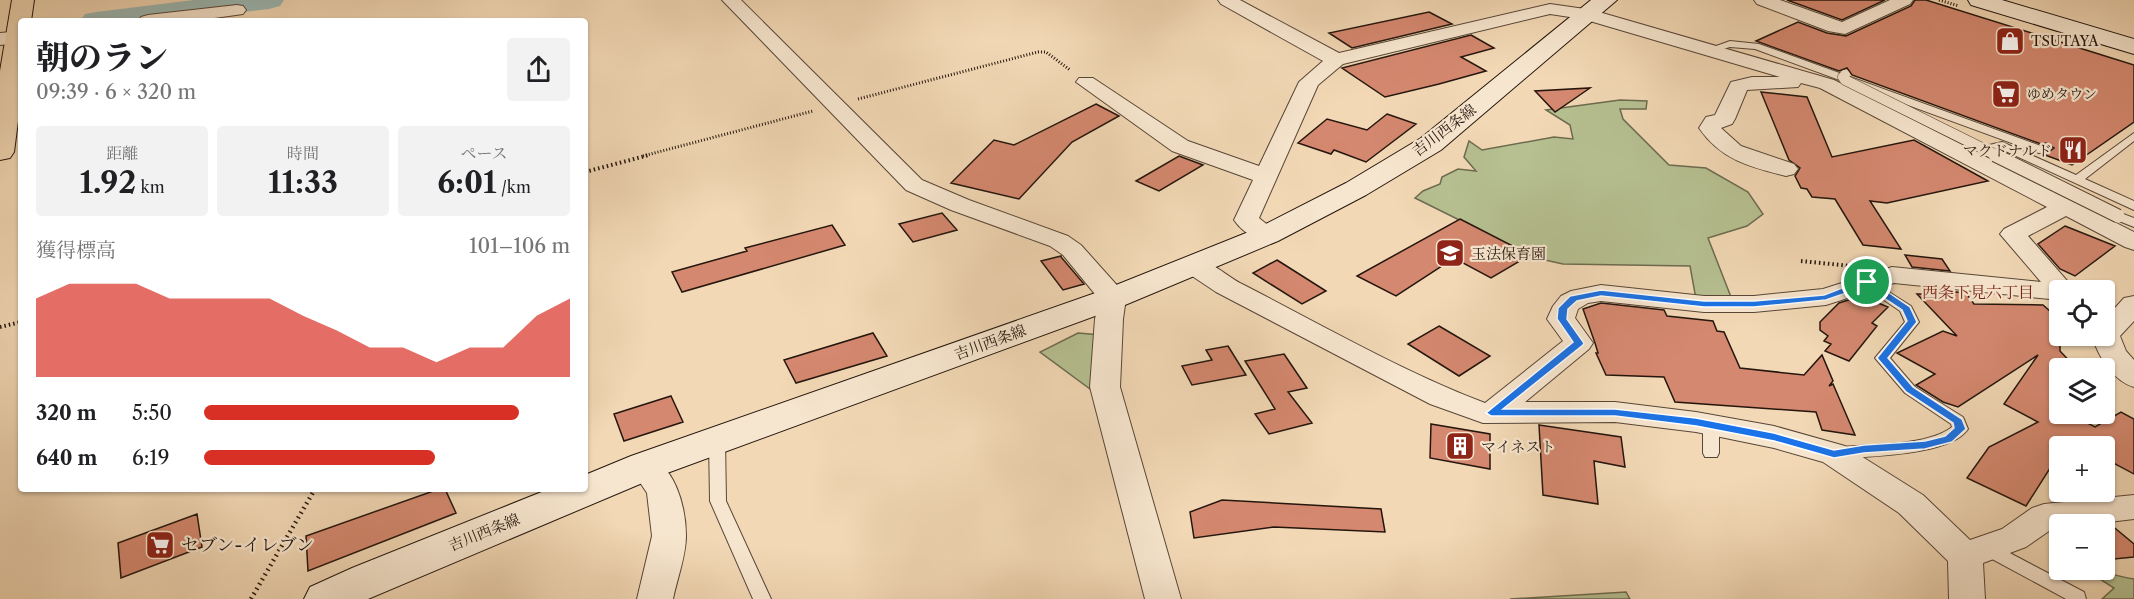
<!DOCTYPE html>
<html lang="ja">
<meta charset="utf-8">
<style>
:root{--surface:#fff;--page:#f2f2f2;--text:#202124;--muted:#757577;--accent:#d93025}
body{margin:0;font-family:"Libre Caslon Text","Noto Serif JP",serif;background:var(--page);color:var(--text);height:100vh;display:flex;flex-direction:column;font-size:22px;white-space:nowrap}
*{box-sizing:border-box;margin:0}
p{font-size:20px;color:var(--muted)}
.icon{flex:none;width:33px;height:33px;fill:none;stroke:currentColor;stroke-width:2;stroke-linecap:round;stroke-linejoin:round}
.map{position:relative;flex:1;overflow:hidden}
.side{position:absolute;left:18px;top:18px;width:570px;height:474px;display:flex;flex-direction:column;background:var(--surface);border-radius:6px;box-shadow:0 2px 4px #0004}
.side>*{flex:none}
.controls{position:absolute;left:2049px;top:280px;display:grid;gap:12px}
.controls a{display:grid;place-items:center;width:66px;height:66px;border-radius:6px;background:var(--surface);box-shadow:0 2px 4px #0004;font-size:30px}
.pin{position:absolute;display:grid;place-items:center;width:51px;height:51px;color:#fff;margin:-26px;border:3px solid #fff;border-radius:50%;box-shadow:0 2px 6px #0007}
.round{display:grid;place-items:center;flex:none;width:63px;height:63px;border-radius:6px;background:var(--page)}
.head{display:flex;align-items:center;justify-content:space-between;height:102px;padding:0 18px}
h1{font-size:33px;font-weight:800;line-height:45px}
.figures{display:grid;grid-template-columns:repeat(3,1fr);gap:9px;height:102px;padding:6px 18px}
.figures div{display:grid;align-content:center;border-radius:6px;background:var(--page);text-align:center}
.figures b{font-size:30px;font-weight:800}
.figures small{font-size:16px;font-weight:400}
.figures p{font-size:16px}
.chart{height:168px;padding:12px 18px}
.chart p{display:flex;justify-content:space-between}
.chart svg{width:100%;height:108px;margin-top:6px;fill:var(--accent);opacity:.7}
ul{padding:0 18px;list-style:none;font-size:20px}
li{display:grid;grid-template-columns:96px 72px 1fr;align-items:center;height:45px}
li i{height:15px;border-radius:8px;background:var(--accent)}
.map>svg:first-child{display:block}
</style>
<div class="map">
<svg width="2134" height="599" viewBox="0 0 2134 599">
<rect width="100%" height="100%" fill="#f2d8b5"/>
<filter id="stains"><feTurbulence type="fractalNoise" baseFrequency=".00333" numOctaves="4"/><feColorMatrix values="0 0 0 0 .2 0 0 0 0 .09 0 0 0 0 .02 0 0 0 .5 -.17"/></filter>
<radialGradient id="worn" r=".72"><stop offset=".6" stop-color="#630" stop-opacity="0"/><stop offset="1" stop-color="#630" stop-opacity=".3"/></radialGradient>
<path fill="#b6c091" stroke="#6d6b4f" stroke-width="1.5" d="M1620,100l27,1 -1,8h-26l3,10 46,46 37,3 42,24 15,22 -16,12 -39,12 23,59 -35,2 -6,-33 -127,-2 -27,-6 -121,-60 8,-7 17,-7 2,-7 16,-8 18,2 -12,-14 5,-16 13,9 72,-13 19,2 -3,-14 -24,-15z
M1078,333l23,2 -11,54 -50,-37z
M2086,570c17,0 31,7 48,9v20h-32l12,-11z
M1626,592l4,7h-120z"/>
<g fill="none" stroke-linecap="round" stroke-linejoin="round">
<path fill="#9cb9b4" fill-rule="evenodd" d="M194,0h90l-4,6 -11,3 -97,12h-92l5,-7 11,-2z"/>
</g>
<path fill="#d4886f" stroke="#24160d" stroke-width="1.5" d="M1787,0h98l-43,20z
M1915,0h11l208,65v57l-62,43 -27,-10 9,-7 -7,-5 -6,1 -189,-69 -5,-7 -8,3 -83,-30 42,-19 29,11 19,3 65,-30z
M1429,12l23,12 -100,24 -23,-15z
M1471,35l23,13 -33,9 25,14 -47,13 -54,13 -43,-29z
M1590,88l-35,24 -20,-21z
M1761,92l46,5 25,60 82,-17 74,41 -101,22 -17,-2 31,48 -38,-4 -28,-46 -23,-2 -5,-8 -6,-1 -6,-12 5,-8 -11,-8z
M1096,104l23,12 -47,26 -53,57 -68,-16 43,-43 20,5z
M1387,114l29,10 -50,38 -32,-12 -3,4 -33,-11 29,-24 40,11z
M1179,156l24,9 -44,26 -23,-10z
M942,213l15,17 -44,12 -14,-18z
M1460,219l70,36 -39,23 -37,-20 -58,38 -39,-20z
M832,225l13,20 -163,47 -10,-20 75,-21 -2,-3z
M2065,226l50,20 -40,30 -15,-7 -22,-25z
M1905,255l37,4 8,12 -38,-4z
M1061,256v1l23,27 -21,6 -22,-29z
M1277,260l49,31 -24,13 -49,-31z
M1926,289l40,4 8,11 69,1 17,15v31l17,18h-17v45h10l25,13 26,-15 13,7v55l-30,-16v-11h-44v23l-8,-5 -26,41 -59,-28 22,-31 49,-25 -34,-18 34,-49 -80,52 -15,-5 -27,-17 19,-11 -38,-21 46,-22 14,5 -40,-42h13z
M1861,296l27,11 -16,16 5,3 -28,35 -24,-10 6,-7 -7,-3 4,-5 -8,-6v-8l19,-19z
M1601,303l63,7 3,6 46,5 4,10 7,1 16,36 64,7 18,-20 11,26 -4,5 4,-2 22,51 -33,-5 -6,-18 -141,-10 -11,-25 -58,-2 -10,-22h2l-3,-10 -12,-34z
M1439,326l51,30 -31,20 -51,-32z
M873,333l14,23 -91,27 -12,-23z
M1228,346l18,29 -54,10 -10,-19 30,-6 -6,-10z
M1284,354l23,34 -19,4 24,31 -43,11 -14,-20 20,-5 -30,-48z
M671,396l12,26 -59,19 -10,-27z
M1431,424l59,10v35l-60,-11z
M1539,425l82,12 4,30 -31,-6 4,43 -55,-9z
M439,489h6l11,24 -148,58 -2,-35z
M1222,500l159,9 4,23 -111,-5 -80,11 -4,-26z
M197,514l5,33 -81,31 -3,-35z
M2110,524l24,20v13l-30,3v-35z"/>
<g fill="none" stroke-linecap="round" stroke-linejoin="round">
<g stroke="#584637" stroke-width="2">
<path id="lane" d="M1730,41l29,3 282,102 5,-1 6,3 -5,5h-8l-284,-104 -25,-2 -20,6 -5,-3z
M2134,133v8l-49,38 49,22v9l-133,-61 -38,8 -6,-3 2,-2 43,-10 74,33z
M2118,212l16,6v9l-20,-8 -2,-3 2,-3z
M1867,278l44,28 8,16 -29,36 25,29 48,30 5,12c-18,27 -100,27 -132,30l-6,-2 -2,-4 2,-4 6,-2c30,-2 93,-1 116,-20l-1,-3 -46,-31 -30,-35 30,-36 -5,-11 -38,-26 -2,-3 2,-3z
M1711,420l5,1 3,4v28l-2,4h-12l-2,-4v-28l3,-4z
M717,435l6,1 2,4 1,61 45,98h-18l-43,-98 -1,-61 2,-4z
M1987,541l97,51 2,7h-20l-85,-46 -3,-5 3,-5z"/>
</g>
<g stroke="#584637" stroke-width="2">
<path id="street" d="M722,0h19l181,180 47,20 99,36 13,9 42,47 3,6 -3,21 -3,68 61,212h-36l-55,-212 5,-68 4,-20 -36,-44 -13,-9 -99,-36 -45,-20z
M1218,0h22l99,53 211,-49 42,6 242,70 300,152v18l-9,-3 -59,-31 -38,20 48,55h-16v9l-166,-17 -68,22 -72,7h-50l-103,-11 -13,2 -10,6 -3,9 18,25 -4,6 -64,53h90l81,10 78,14 71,20 78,49 47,45 32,-11 30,-21 12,-4 90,-9v24l-50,6h-24v3l-8,1 -26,18 -43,16 2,36h-36l-1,-38 -49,-48 -76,-51 -49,-14 -78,-16 -81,-10 -132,1 -53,-19 -214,-112 -30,-20 -4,-6 4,-6c21,-5 38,15 56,24 80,41 159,87 243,119l78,-62 -16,-22 6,-13 8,-10 10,-5 30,-6 103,11h50l69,-7 69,-22 149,15 -41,-48 4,-5 43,-22 -227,-119 -19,-5 -3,4 -51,3 -12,29 -3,5 -11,4 20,18 53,18 4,5 -4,5 -8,2c-36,-9 -65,-16 -87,-48l7,-11 9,-2 16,-33 21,-5h28l-197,-58 -33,-5 -207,50 -25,21 -59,133 21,17 -4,5c-16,4 -33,-7 -42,-20l19,-40 -81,-29 -96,-69 3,-4h14l95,63 71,25 40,-84 24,-21 -102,-57z
M1754,0h26l62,22 48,-22h23l-3,4 -65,30 -17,-3 -71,-27z
M237,5l6,1 3,4 -3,4 -50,7h-54l2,-4 7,-2z
M21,31v12l-21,2v-12z
M2134,296v25l-14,15 6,15 8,9v27c-21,-6 -36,-31 -42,-51h12v-16l20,-22z
M645,455c30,9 41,52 41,81 0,20 -9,43 -13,63h-36l15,-63 -5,-43 -18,-27 5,-8z"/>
</g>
<g stroke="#24160d" stroke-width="2">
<path id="secondary" d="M1591,0h26l-176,150 -75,45 -88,46 -153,64 -466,171 -291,123h-64l6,-12 42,-19 197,-79h36v-14l46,-19 470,-165 155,-62 90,-46 75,-45z
M1968,0h34l132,39v15l-163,-49z"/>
</g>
<g stroke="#24160d" stroke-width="2">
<path id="primary" d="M12,0h22l-3,21h-10v77l-7,54 -4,6 -10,2v-89z"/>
</g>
<path stroke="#24160d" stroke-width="3" stroke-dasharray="1 2" stroke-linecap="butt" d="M1939,0l20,6
M858,99l180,-47h8l24,18
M643,156l170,-45"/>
<path stroke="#24160d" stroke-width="4" stroke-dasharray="1.5 3" stroke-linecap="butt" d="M585,172l64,-17
M1801,261l50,5
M0,327l21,-5"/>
<path stroke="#24160d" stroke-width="4.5" stroke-dasharray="1.5 4" stroke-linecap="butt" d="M251,599l64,-110"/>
<use href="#lane" fill="#f7e6cf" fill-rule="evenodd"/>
<use href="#street" fill="#f7e6cf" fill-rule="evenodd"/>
<use href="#secondary" fill="#f7e6cf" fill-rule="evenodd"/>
<use href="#primary" fill="#f2d8b5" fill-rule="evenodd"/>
<g stroke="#584637" stroke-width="11" stroke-linecap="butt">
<path id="lane-bridge-far1" d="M1845,75l-2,2 2,3 153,76"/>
</g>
<g stroke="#584637" stroke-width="15" stroke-linecap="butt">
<path id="lane-bridge" d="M1995,155l123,61"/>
</g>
<use href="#lane-bridge-far1" stroke="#f7e6cf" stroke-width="10"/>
<use href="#lane-bridge" stroke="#f7e6cf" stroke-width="13"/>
</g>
<path fill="#1a73e8" stroke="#fff" stroke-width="1.5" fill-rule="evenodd" d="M1863,280h7l40,27 7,15 -29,36 25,29 49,32 4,10 -14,13 -27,7 -61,4 -30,5 -60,-17 -78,-15 -81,-10h-124l-5,-3 87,-71 -16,-23 1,-11 12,-12 31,-6 103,11h50l70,-6zM1866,286l36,24 5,11 -30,37 29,34 47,31 1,5 -9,8 -20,5 -61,4 -30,5 -60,-17 -78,-15 -81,-9h-112l80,-64 1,-2 -17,-24 1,-10 9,-8 24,-5 103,11h50l72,-7z"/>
<defs>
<g id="shop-square" transform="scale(1.5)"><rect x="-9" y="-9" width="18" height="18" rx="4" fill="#8f2418" stroke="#f7e6cf"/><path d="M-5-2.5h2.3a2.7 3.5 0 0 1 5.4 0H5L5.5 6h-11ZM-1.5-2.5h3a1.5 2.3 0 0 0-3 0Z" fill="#fff"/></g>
<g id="supermarket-square" transform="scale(1.5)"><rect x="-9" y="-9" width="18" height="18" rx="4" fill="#8f2418" stroke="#f7e6cf"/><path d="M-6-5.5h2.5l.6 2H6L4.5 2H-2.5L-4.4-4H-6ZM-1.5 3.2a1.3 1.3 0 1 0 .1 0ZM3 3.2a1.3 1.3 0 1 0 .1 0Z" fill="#fff"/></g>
<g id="restaurant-square" transform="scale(1.5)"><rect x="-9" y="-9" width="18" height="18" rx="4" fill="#8f2418" stroke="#f7e6cf"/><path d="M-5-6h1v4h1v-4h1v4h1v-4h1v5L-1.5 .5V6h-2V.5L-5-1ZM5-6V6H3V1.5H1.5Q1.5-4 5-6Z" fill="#fff"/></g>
<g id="school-square" transform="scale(1.5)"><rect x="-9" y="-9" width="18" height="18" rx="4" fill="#8f2418" stroke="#f7e6cf"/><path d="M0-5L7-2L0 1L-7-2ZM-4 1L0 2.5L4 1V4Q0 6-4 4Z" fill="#fff"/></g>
<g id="building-square" transform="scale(1.5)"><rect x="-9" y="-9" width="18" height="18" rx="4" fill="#8f2418" stroke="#f7e6cf"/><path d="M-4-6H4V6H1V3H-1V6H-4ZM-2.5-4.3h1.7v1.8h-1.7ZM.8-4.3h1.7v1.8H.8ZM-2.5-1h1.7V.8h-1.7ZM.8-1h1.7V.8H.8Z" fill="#fff"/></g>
</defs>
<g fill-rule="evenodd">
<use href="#shop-square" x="2010" y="41"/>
<use href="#supermarket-square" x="2006" y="94"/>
<use href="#restaurant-square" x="2073" y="150"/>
<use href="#school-square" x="1450" y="253"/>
<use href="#building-square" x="1460" y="446"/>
<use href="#supermarket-square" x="160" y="545"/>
</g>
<g text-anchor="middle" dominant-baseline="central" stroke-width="4.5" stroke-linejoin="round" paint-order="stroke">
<g font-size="14" fill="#24160d" stroke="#f7e6cf" text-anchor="start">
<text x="2031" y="41">TSUTAYA</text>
<text x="2027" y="94">ゆめタウン</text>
</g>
<g font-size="15" fill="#24160d" stroke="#f7e6cf">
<text transform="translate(1444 130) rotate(-37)">吉川西条線</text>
<text transform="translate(990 342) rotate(-20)">吉川西条線</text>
<text transform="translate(484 532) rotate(-22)">吉川西条線</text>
</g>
<g font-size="15" fill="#24160d" stroke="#f7e6cf" text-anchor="start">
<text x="2052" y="150" text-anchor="end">マクドナルド</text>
<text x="1471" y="253">玉法保育園</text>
<text x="1481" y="446">マイネスト</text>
</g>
<g font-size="16" fill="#7a1f14" stroke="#f7e6cf">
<text x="1978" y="292">西条下見六丁目</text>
</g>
<g font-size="18" fill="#24160d" stroke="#f7e6cf" text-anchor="start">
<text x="181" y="545">セブン-イレブン</text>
</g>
</g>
<rect width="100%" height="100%" filter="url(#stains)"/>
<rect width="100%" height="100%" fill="url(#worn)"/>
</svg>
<div class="controls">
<a><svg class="icon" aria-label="locate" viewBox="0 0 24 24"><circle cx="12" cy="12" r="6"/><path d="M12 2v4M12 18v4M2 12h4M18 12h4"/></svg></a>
<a><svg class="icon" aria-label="layers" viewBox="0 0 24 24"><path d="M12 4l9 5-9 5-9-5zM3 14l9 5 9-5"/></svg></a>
<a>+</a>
<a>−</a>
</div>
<div class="pin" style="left:1867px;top:282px;background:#1e9e55"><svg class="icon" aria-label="arrive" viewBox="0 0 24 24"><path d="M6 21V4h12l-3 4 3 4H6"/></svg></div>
<section class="side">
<div class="head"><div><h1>朝のラン</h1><p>09:39 · 6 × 320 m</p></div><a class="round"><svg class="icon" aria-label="share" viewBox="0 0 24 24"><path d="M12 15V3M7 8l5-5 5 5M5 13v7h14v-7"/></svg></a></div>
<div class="figures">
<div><p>距離</p><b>1.92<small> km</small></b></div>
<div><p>時間</p><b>11:33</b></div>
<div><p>ペース</p><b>6:01<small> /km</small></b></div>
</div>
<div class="chart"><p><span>獲得標高</span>101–106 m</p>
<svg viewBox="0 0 160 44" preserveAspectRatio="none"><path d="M0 44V12L10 6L20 6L30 6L40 12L50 12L60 12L70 12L80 19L90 25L100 32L110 32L120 38L130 32L140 32L150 19L160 12V44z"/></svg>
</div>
<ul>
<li><b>320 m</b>5:50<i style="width:86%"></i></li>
<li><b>640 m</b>6:19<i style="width:63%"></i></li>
</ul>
</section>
</div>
